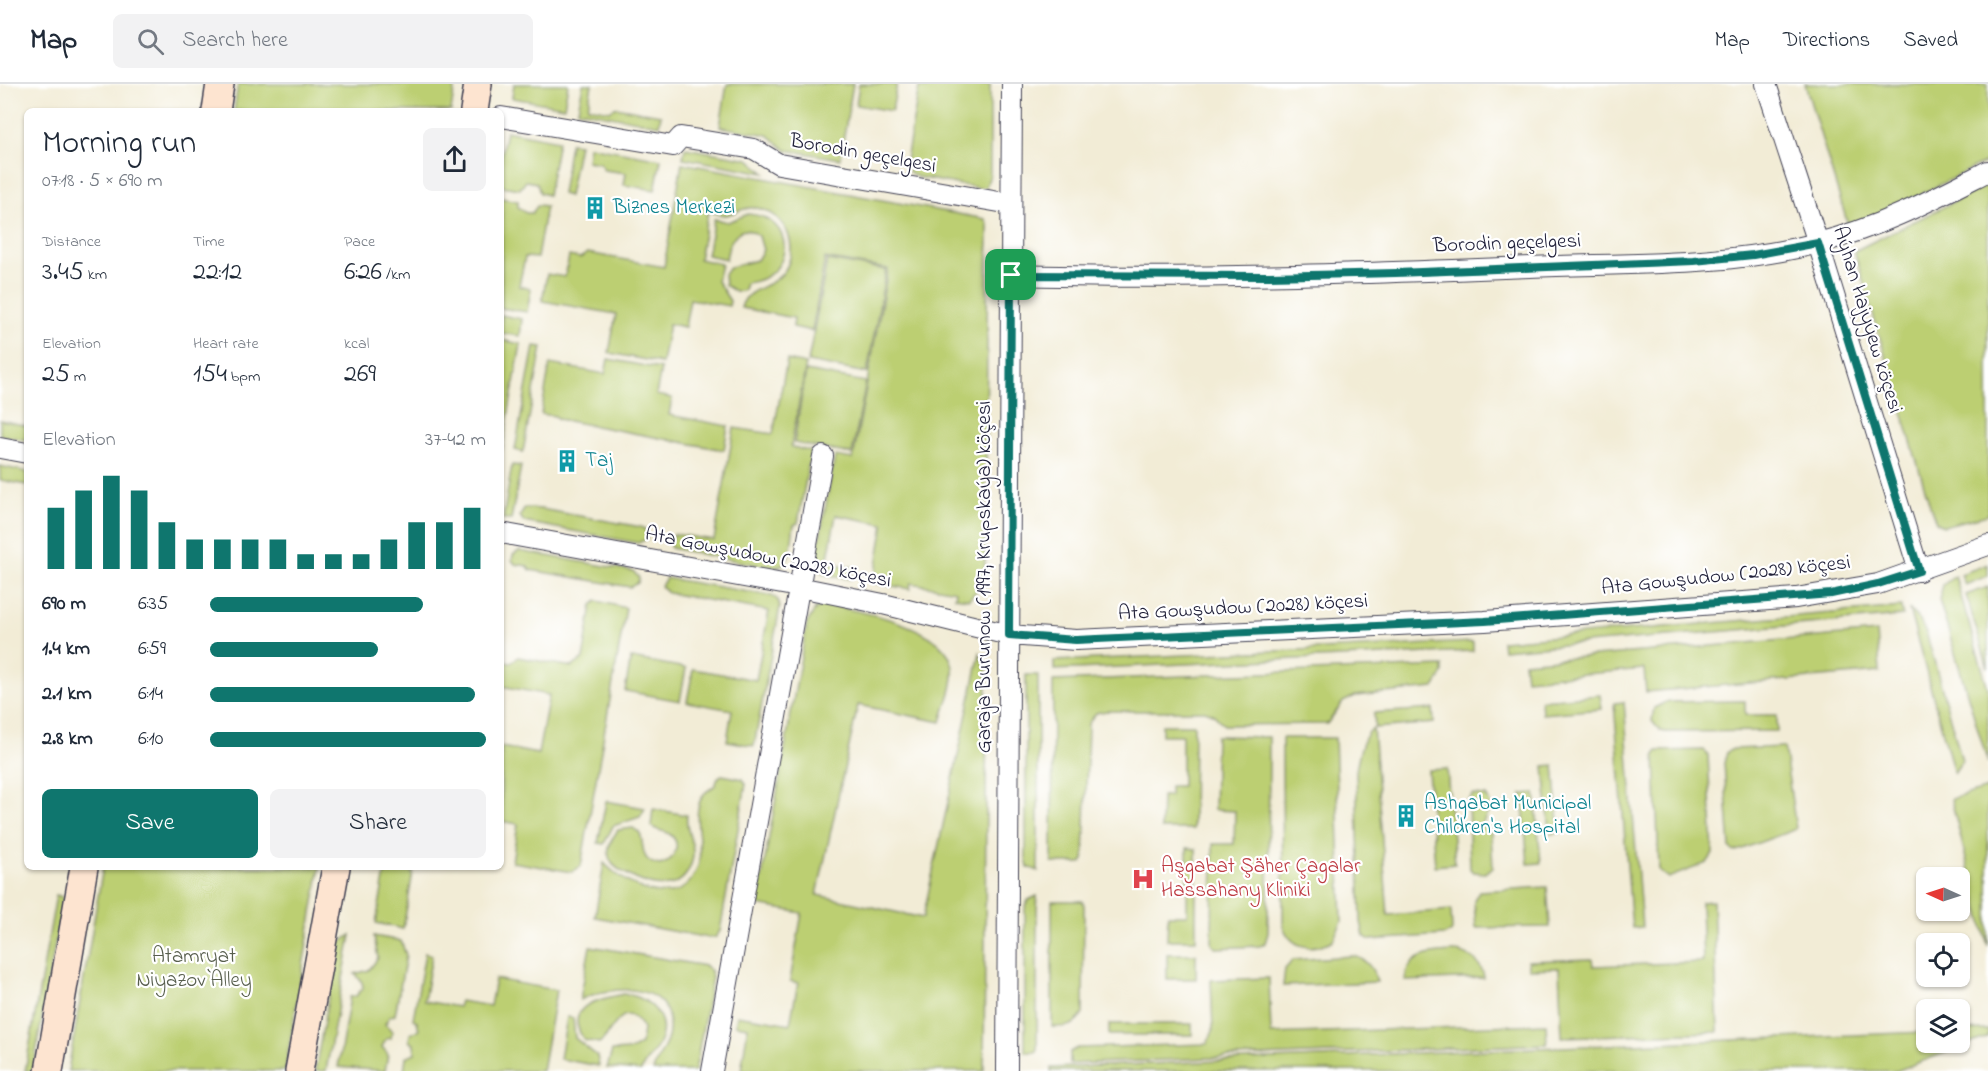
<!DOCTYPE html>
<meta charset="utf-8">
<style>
:root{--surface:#fff;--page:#f2f2f3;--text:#1f2937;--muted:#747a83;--line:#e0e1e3;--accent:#0f766e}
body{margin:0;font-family:"Indie Flower",sans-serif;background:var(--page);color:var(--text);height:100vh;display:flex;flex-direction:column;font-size:22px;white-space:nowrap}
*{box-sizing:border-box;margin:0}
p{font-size:20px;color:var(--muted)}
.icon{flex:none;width:33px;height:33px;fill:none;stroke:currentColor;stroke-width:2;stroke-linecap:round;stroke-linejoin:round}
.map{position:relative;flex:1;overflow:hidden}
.details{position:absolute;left:24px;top:24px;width:480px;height:762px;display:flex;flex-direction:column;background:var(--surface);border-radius:9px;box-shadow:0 2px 4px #0004}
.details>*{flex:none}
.needle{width:39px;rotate:273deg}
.tools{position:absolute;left:1916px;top:783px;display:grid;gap:12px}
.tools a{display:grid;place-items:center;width:54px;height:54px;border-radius:9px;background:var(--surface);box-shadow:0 2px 4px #0004;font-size:30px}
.pin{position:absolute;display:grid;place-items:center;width:51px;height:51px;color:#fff;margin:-26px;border-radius:12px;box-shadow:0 3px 9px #0006}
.round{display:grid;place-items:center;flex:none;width:63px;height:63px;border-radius:9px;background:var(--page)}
.headline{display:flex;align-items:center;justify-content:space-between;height:102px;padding:0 18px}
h1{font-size:33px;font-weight:600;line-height:45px}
.figures{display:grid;grid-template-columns:repeat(3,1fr);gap:9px;height:102px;padding:6px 18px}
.figures div{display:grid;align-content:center}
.figures b{font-size:26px;font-weight:600}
.figures small{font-size:16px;font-weight:400}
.figures p{font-size:16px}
.chart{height:168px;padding:12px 18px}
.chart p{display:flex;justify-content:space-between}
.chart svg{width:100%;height:108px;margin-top:6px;stroke:var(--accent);stroke-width:6}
.primary-button{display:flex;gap:12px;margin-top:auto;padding:12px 18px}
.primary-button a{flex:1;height:69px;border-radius:9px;background:var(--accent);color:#fff;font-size:24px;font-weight:600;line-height:69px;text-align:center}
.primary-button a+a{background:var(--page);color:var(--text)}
ul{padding:0 18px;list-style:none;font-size:20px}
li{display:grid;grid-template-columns:96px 72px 1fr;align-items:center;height:45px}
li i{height:15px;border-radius:8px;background:var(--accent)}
header{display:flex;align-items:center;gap:36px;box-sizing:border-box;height:84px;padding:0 30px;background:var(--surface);border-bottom:2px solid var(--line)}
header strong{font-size:28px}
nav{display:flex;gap:33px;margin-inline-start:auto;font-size:21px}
.search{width:420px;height:54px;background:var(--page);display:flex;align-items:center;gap:15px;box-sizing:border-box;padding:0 21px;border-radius:9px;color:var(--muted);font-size:22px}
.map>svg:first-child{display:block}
</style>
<header>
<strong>Map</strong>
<div class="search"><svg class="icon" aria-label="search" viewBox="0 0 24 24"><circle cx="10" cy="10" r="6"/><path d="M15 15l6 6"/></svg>Search here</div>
<nav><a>Map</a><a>Directions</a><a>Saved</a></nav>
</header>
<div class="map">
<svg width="1988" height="987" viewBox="0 0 1988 987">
<rect width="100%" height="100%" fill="#fff"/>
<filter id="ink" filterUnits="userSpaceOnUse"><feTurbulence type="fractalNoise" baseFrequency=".0167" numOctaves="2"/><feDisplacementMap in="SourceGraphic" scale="12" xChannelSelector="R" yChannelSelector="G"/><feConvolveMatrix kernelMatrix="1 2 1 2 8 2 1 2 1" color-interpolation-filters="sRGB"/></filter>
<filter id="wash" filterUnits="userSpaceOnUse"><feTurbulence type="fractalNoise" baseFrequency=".008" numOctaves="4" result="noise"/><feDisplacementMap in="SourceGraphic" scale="24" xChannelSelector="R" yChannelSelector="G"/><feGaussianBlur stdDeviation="1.35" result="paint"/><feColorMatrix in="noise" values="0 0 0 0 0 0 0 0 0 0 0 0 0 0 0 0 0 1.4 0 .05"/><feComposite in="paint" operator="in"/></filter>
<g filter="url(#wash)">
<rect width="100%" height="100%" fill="#f2ecd6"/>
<path fill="#bccf72" stroke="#6f7856" stroke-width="1.5" d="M238,0h217l-4,27h-217z
M514,0h54l-4,23 -52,-9z
M583,0h9l-4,23 22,4 5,-4 46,8 -2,10 -81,-15z
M727,0h126l-13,75 -54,-9 -18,-15 -48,-8z
M859,0h38l-5,27 -36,-6z
M928,0h62v91l-4,12 -7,1 -62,-11 -9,-6 1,-4 -4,-1 14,-79 8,1z
M1805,0h183v77l-102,50 -38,14z
M506,47l52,10 -10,54 -8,-2 -3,-10 -11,-2 -6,8 -19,-3v-29z
M570,59l9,1 -10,52 -7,-2z
M589,62l72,13 -6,31 -31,-5 2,-12 -22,-3 -4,-7 -13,-2z
M685,64l64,11 16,14 -82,-15z
M682,79l303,56 3,6 -3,340 -3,20 -13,14 -14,-2 1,-6 -45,-8 -1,6 -36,-6 10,-59 -48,-9 -9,48 26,4 -2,12 -27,-5 -7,-6 -2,-5 20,-107 18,3 35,-190 -63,-11 -13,73 -19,-4 1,-9 -53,-10c5,-22 32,-19 44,-38 15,-24 0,-57 -28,-62 -13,-2 -20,5 -31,7 -5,1 -13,-3 -18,-3l-9,47 22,5 -4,17 13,20 -1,5 -39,-7 -5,28 -16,-3 -7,39 -53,-10 7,-39 -74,-13 5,-27 18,3 4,-21 11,2 8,-5 76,14z
M1988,101v330l-45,11 -7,-4 -5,-13 -77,-258z
M501,114l17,3v6l8,6h6l6,-8 8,1 -9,52 -12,-1 -6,29 12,3 -4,23 -26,-4z
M748,130c49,3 48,64 -2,69l-2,7 -8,2 -11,-7 -1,-11 7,-7 26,-7 6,-10 -4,-14c-21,-16 -30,5 -33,23l-19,-4 7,-36 14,3z
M827,176l59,10 -19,103 -59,-11z
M501,231l21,4 -2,17 -19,-3z
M501,256l20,4 -19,106 -1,-1z
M534,262l8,1 -19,105 -8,-2z
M608,275l53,10 -5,26 16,3 -3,17 59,11 -4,24 -166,-31 -3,-3 -14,-2 9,-50 55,10z
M787,276l19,4 -15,83 20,4 -13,72 -4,2c-3,16 -1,42 -22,43l-101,-20 -2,-5 5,-9 40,6 20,-112 39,6z
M806,287l60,11 -14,72 -58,-11z
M0,336l27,6 -1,14 -26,-5z
M512,381l9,1 -10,54 -8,-1z
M0,382l27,6v13l-27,-5z
M525,424l16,1 100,18 4,2 2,10 -9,4 -114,-21 -4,-6z
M519,467l114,20 6,7 -1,5 -8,4 -100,-17 -2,-4 -13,-2 -3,-4 1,-5z
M1988,480v12l-23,9 -4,-11z
M1955,492l33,112v75l-49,-163 4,-15z
M666,494l106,18 6,4 2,7 -26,139 -27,-5 5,-31 -45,-8 6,-33 63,11 13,-69 -101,-18 -7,-7z
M1988,503v81l-22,-73z
M597,517l29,7 -45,258 -9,6 -60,-10 6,-38 -17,-3v-74l37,7 11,-59 -48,-9v-25l9,2 8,-6 54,10 11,-8 9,-54z
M827,521c34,6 121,21 126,63 2,17 -8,38 -12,54l-83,-17 -41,190 106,23 57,-265 7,19 -3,399h-243l7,-44 -13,-2 2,-10 53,9 8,-41 -8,-2 12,-68 -45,-8 50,-282 9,-15z
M1901,523l2,9 -400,34 -1,-9z
M1909,525l11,12 7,14 35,126 -8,12z
M1877,548l3,40 -234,20 -2,-23 -118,10 -2,-17z
M1473,558v9l-419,19v-9z
M631,574l55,10 -6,33 -55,-10z
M1443,582v7l-9,15 -79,8 -12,6 -16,22 -103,1 -11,-11 -8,-3h-99l-10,2 -8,11 -4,136 -3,3h-29l1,-182z
M1026,591h12v196l-10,-4 -2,-8z
M1600,611l2,14 -60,5 -1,-14z
M1745,617v14h32v16l-111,1 -6,-1 -8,-10 2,-13 12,-6z
M1624,618l18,225 -10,1 -18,-225z
M1433,625l1,14 -59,5 -1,-15z
M1162,641h32l-1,104h-32l1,-33h8v-10h12v-51h-20z
M1373,644l15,187 63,-5 1,21 -7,4 -75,5 -6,-4 -3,-14 -5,-151c2,-14 6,-34 17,-43z
M1216,652l53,1 -1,196 -3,10 -5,3 -44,2 -4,-4 1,-100h21l1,-33 -21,-1z
M1282,654h53l7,183 -9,19c-20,11 -41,10 -50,-14z
M1784,663l12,82 -62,23 -4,-4 -6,-85 3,-11 6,-3z
M1704,666l4,5 5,99 -6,9 -39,15 -9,-7 -4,-116 3,-4z
M1554,681l6,68 -10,1 -6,-68z
M1447,685l8,95 -20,2 -7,-96z
M722,691l21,4 3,5 -26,147 -4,6 -7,1 -114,-21 9,-54c24,25 78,52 94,3 7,-21 -9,-53 6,-72 3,-4 8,-5 11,-9 4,-5 0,-7 7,-10z
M1988,704v158l-37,-147z
M1535,709l6,70 -13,1 -6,-70z
M1473,711l13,1c9,12 0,17 -3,27l8,10 2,34 -8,6 -12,-1 -3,-3 -2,-68z
M606,717l39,7 -5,9 -27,9 -9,18 -6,-1z
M653,725l34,6c-3,16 10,30 5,46 -9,34 -41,27 -64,14 -7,-4 -15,-8 -18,-15 -5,-11 2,-22 8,-30l15,-2 7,5c5,14 -1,29 20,32 14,-3 24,-22 8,-32 -6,-3 -12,-2 -17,-7z
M1187,764l9,1v91h-29l1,-25h19z
M103,783h217l-35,204h-217z
M386,783l27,5 -10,57 -27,-6z
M1547,803l3,40 -74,1 -2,-28 5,-9z
M56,811l7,2 -30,174h-8z
M1037,812v156h-12v-143l3,-9z
M1052,817h30l2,4 -1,109c-9,13 -15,13 -31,13z
M1713,817l5,131 -156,5 -3,-69 -31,1v-8l64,-2 1,7 110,-4 -2,-60z
M351,851l-25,136h-11l23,-127z
M374,852l27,5 5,14 -11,60 -5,1 -5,8 7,7 -1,7 -5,1 -4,8 6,7 -3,17 -47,-4 12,-70 6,-1 7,-8 -1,-6 -7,-8 14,-4 9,-12z
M590,862l115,20 5,4 2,7 -17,94h-42c3,-14 15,-24 16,-39 5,-52 -58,-47 -89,-32z
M1455,868c13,1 28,11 29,26l-79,3c2,-28 28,-28 50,-29z
M425,869l7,2 -8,46 34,6 2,-6 30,5 5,-27 61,11 -14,81h-138l2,-14 9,-4 -1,-9 -5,-3 1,-7 9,-4 -2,-9 -4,-2z
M1167,870h29v25h-29z
M1352,872c14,2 22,13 25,26l-94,4 2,-17 8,-9z
M1269,894l2,56 275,-10 1,20 -477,20v-12l8,-4 129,-4 6,-13 -2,-51z
M624,910c26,2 49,26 33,53 -5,9 -13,14 -16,24l-34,-3 5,-17 19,-1 10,-6 2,-15c-20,-37 -33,10 -44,14l-15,-3c-23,-35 16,-41 40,-46z
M567,933l6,1 2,20 22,18 2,10 -39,-7z
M1109,940h83v11h-83z
M1988,946v7l-92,34h-845v-3l875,-36v10h33v-11z"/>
</g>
<g filter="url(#ink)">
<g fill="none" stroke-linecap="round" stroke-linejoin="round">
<g stroke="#414052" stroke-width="22">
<path id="street" d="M1766,0l52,159 101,328
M501,33l172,29 8,-9 73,12 25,15 232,40
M1011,191c173,5 346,-1 519,-8 96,-4 195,0 288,-24 63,-16 113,-43 170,-72
M0,364l27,5
M501,449l298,54 84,17 126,31 67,5 409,-19 311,-23 82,-14 110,-39
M712,987l111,-615
M1007,987l5,-987"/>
</g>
<g stroke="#414052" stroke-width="30">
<path id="secondary" d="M216,27l4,-27
M474,27l4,-27
M49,987l35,-204
M299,987l37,-204"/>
</g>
<use href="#street" stroke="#fff" stroke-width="20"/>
<use href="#secondary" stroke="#fde4d0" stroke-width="27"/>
</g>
</g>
<g fill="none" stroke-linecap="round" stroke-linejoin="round" filter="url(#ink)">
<g stroke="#fff" stroke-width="12">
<path id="route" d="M1818,159l101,328 -41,13 -47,10 -346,27 -409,19 -67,-5 2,-360 258,1 127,-3 298,-12 59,-6z"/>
</g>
<use href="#route" stroke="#0f766e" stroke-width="8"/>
</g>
<defs>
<g id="building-bare" transform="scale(1.8)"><path d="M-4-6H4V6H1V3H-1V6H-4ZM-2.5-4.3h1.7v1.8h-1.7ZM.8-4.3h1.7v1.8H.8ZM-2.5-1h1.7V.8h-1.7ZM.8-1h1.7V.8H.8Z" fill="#0f9aa8" stroke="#fff" stroke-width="2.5" paint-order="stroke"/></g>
<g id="hospital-bare" transform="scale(1.8)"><path d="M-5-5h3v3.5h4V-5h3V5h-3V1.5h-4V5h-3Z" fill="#e0444e" stroke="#fff" stroke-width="2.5" paint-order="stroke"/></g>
</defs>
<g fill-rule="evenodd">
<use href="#building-bare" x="595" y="124"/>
<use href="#building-bare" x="567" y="377"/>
<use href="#building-bare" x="1406" y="732"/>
<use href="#hospital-bare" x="1143" y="795"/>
</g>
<g text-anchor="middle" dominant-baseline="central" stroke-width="4.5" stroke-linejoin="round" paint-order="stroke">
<g font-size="21" fill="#22223b" stroke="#fff">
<text transform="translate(863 70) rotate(10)">Borodin geçelgesi</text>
<text transform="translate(1507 160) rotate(-2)">Borodin geçelgesi</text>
<text transform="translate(1867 236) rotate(73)">Aýhan Hajyýew köçesi</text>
<text transform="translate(768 474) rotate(11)">Ata Gowşudow (2028) köçesi</text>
<text transform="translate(1726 492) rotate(-6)">Ata Gowşudow (2028) köçesi</text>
<text transform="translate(985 493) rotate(-90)">Garaja Burunow (1997, Krupskaýa) köçesi</text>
<text transform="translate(1243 524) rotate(-3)">Ata Gowşudow (2028) köçesi</text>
</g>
<g font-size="21" fill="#0d838f" stroke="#fff" text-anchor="start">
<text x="613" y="124">Biznes Merkezi</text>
<text x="585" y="377">Taj</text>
<text x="1424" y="720">Ashgabat Municipal<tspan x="1424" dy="24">Children's Hospital</tspan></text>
</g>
<g font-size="21" fill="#be3a42" stroke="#fff" text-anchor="start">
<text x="1161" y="783">Aşgabat Şäher Çagalar<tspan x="1161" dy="24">Hassahany Kliniki</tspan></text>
</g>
<g font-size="21" fill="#585f4e" stroke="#fff">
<text x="194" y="873">Atamryat<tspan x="194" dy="24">Niyazov Alley</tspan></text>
</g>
</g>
</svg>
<div class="tools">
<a><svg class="needle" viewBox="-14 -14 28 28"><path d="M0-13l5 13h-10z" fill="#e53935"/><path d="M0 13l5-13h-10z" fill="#747a83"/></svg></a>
<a><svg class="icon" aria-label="locate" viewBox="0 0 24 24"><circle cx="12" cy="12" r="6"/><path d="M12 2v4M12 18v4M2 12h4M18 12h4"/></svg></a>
<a><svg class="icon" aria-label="layers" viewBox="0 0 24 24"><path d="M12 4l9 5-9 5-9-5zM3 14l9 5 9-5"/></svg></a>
</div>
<div class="pin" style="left:1011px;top:191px;background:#1e9e55"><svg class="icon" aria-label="arrive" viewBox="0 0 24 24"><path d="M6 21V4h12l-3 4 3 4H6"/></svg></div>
<section class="details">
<div class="headline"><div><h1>Morning run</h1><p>07:18 · 5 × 690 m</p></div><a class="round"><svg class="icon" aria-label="share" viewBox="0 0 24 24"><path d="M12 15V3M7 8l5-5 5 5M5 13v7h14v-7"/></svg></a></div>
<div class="figures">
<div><p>Distance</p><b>3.45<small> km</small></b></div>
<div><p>Time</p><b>22:12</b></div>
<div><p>Pace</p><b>6:26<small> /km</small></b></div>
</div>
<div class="figures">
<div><p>Elevation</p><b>25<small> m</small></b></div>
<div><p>Heart rate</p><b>154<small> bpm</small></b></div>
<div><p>kcal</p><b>269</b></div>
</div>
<div class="chart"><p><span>Elevation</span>37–42 m</p>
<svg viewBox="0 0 160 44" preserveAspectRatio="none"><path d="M5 44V19M15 44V12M25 44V6M35 44V12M45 44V25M55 44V32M65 44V32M75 44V32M85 44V32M95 44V38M105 44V38M115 44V38M125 44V32M135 44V25M145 44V25M155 44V19"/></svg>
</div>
<ul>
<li><b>690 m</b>6:35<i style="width:77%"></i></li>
<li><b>1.4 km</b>6:59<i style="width:61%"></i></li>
<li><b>2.1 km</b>6:14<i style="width:96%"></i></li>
<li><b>2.8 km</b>6:10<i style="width:100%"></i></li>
</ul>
<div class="primary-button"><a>Save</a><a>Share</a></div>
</section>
</div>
